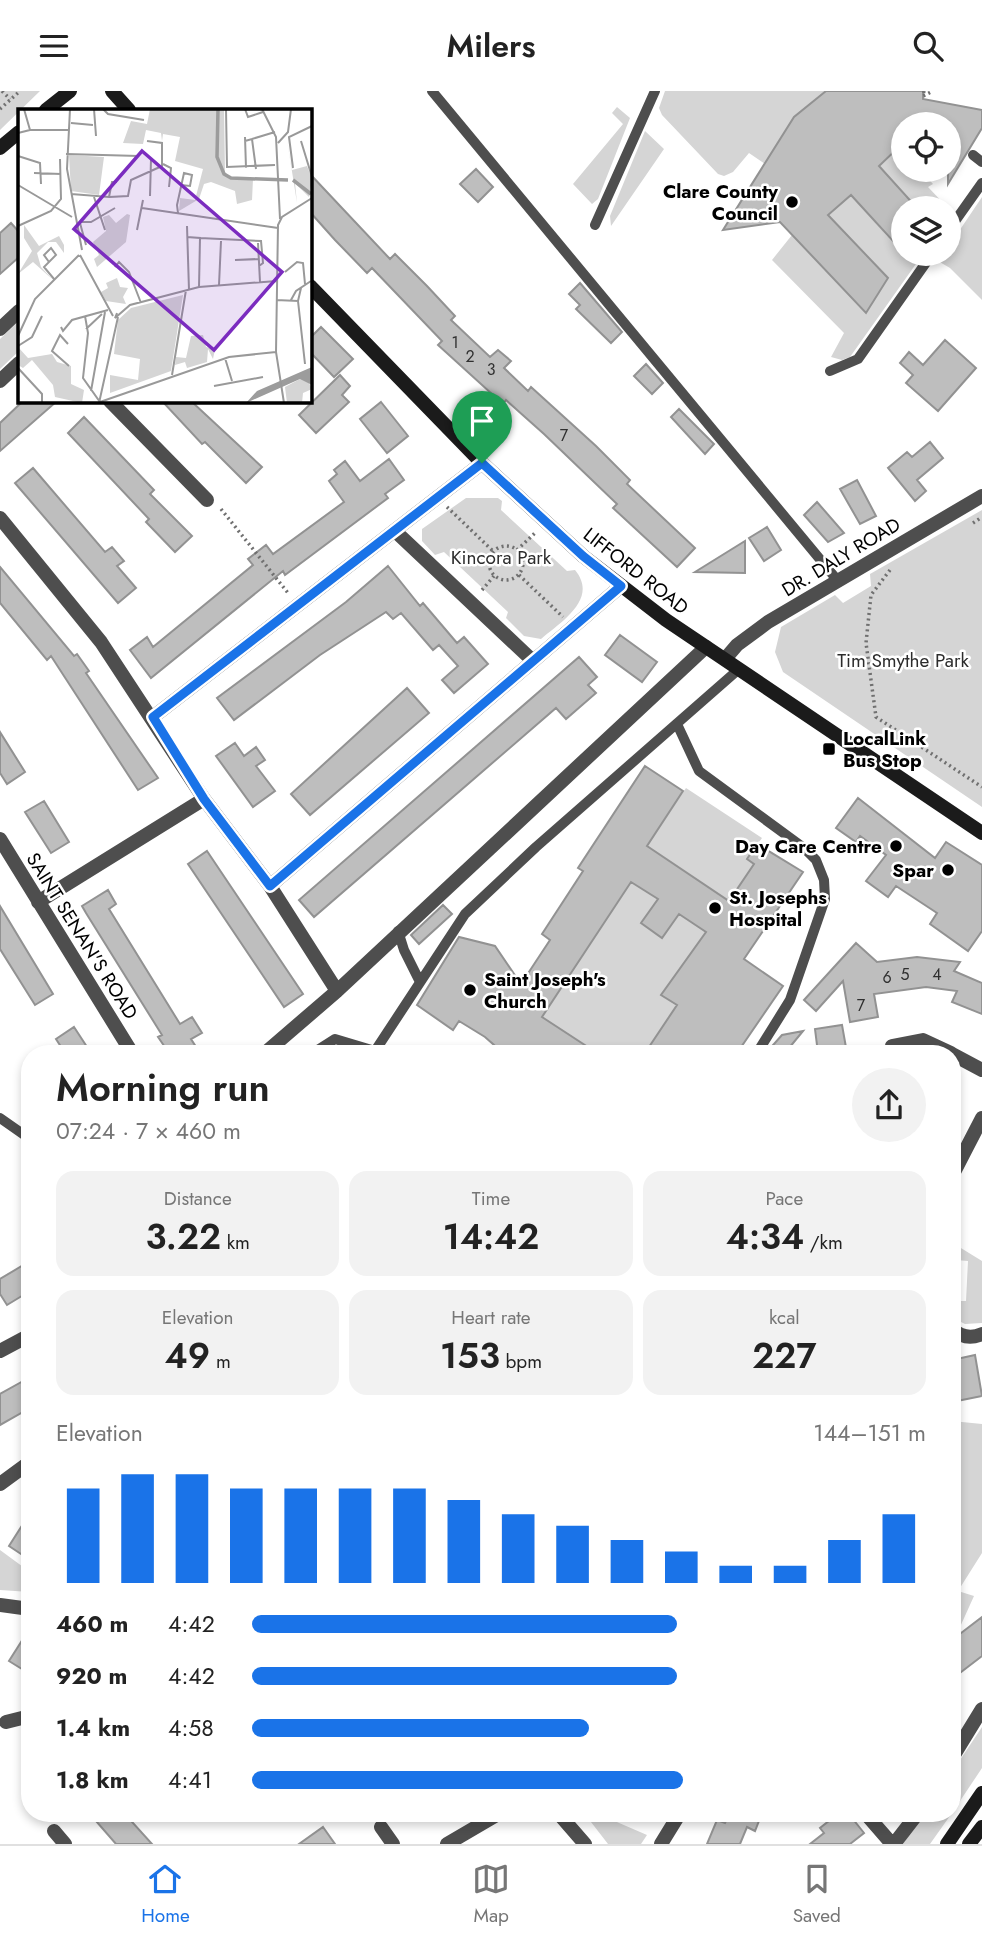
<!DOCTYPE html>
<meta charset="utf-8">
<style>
:root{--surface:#fff;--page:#f2f2f2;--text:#222;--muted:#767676;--line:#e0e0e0;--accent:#1a73e8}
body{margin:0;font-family:Jost,sans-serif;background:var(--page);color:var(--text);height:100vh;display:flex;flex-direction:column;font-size:26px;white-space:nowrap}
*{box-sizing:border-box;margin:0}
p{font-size:23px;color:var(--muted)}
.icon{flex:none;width:38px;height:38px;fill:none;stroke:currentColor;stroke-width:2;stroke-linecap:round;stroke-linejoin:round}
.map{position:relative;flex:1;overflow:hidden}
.panel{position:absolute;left:21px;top:954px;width:940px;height:777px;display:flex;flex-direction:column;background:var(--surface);border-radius:28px;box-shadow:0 4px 10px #0003}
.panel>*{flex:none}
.buttons{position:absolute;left:891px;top:21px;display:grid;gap:14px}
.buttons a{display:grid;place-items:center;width:70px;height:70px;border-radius:50%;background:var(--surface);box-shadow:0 4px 10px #0003;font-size:35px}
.pin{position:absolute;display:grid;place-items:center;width:60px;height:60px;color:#fff;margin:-72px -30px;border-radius:50% 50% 50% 0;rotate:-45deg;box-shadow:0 0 7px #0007}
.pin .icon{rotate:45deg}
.round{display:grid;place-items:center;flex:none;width:74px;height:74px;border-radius:37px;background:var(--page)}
.headline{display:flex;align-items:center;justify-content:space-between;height:119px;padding:0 35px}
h1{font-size:38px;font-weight:600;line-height:52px}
.figures{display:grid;grid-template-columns:repeat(3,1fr);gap:10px;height:119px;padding:7px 35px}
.figures div{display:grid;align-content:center;border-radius:18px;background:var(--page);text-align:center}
.figures b{font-size:35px;font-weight:600}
.figures small{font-size:19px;font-weight:400}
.figures p{font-size:19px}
.chart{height:196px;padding:14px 35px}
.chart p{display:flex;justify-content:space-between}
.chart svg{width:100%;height:126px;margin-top:7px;stroke:var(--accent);stroke-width:6}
ul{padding:0 35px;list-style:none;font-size:23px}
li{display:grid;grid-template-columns:112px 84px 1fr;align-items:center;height:52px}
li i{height:18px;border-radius:9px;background:var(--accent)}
header{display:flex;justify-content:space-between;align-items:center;height:91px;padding:0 35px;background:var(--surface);font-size:32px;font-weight:600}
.tabs{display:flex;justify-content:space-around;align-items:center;height:98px;border-top:2px solid var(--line);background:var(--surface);font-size:19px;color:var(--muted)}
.tabs a{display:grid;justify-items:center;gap:4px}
.tabs .on{color:var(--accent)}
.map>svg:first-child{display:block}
</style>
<header><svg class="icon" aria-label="menu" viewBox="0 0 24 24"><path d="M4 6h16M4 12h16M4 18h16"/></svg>Milers<svg class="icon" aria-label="search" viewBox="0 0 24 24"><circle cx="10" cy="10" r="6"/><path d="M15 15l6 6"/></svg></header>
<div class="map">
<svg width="982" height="1753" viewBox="0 0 982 1753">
<rect width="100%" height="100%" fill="#fff"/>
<path fill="#d5d5d5" d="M0,0h40l-40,39z
M665,0h161l-61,73 -16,-11 -16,19 -9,4 -6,-2 -56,-59 -3,-7z
M617,16l13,11 -32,81 -6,5 -19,-20 50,-60 -11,-11z
M645,40l19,18 -53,77 -1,-10z
M899,55l4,4v20h17l13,14 -5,3 20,21h-31l-38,-42z
M851,104l52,59h20l-73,103 -8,3 -11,-3 13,-24 -72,-73 20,-25 74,78 22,-35 -60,-63z
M982,106v103l-32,-32 -12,-7 5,-7h5l1,-8z
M19,230v30l-19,18v-30z
M466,407h32l4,3 -1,9 66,61 8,-1c24,29 -14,52 -34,69l-17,-3 -18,-18 2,-6 -64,-60 -9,3 -13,-14v-12z
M982,419v297l-199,-135 -8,-20 6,-25 54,-32 8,8 28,-17 -1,-12z
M686,697l76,50 -15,21 7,5 -25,37 -82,-55z
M631,791l27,17 -17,24 21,15 17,-24 27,18 -44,63 15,10 -32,48h-48l-55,-36z
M956,1154l26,16v62l-17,1 -8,-4 -5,-8 2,-11h12l2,-40 -12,-1z
M952,1330l30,3v129l-24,38 16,5 -14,31 -8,-2z
M0,1459l30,22v20l-30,-2z
M982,1636v41l-30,45v-41z
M584,1722h12l51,22 -6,9h-33z
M924,1722h28l-22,31h-27z"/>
<path fill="#bebebe" stroke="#929292" stroke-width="2" d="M826,0h97v8l59,11v18l-34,56v-60h-45v19l-24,23 38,42h-14v44l-52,-57 -23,20 60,63 -22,35 -86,-91 -57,8 71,-113z
M476,78l17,18 -15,15 -18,-18z
M310,83l80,85 5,-5 32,32 28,30 -4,4 39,37 8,-7 13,11 -7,7 24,23 3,-4 65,59 34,34 -3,4 68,64 -18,19 -64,-59 4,-4 -73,-70 -38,-34 -3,4 -65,-59 4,-4 -70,-73 -5,5 -32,-33 -25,-28z
M11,132l8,9v25l-19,17v-41z
M580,192l42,49 -11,11 -35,-34 4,-4 -11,-11z
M321,236l32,32 -19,18 -24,-25v-14z
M945,249l31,28 -38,43 -32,-28 7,-8 -13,-12 9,-11 14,13z
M646,273l17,19 -11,11 -18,-18z
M340,284l10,11 -8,9 7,7 -33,31 -17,-18z
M23,310h34l-57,50v-28z
M162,310h29l71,66 -16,16 -41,-41 -3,2z
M381,311l27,34 -21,17 -27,-34z
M679,318l35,35 -9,10 -34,-37z
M84,326l70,73 -4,4 42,42 -17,16 -29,-30 3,-3 -81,-86z
M930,351l13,16 -26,22 9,11 -11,10 -27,-33 19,-16 5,5z
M389,368l15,21 -19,14 3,4 -103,77 -2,-4 -132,107 -21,-28 17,-13 6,10 100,-82 -5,-6 18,-14 7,9 71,-52 -15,-21 8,-7 -3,-4 11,-9 15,20z
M33,377l72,84 7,-5 12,14 -7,5 19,22 -18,15 -103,-120z
M857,389l19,36 -16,8 -20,-35z
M817,411l27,31 -16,9 -24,-27z
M767,436l14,23 -17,11 -15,-23z
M745,450v32l-50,-1z
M388,475l32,40 3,-3 34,40 7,-6 24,27 -34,29 -12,-13 16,-14 -19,-21 -6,5 -32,-37 -8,6 -7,-7 -66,43 -86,65 -17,-22 129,-96z
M0,476l74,89 3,-2 12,17 -3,2 72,105 -20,12 -87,-134 -4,4 -47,-57z
M620,544l37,27 -15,20 -37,-27z
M579,566l18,20 -9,8 8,8 -30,26 -10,-11 -242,209 -15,-17z
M407,597l22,25 -119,102 -19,-21z
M0,641l25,40 -18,12 -7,-11z
M235,652l9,13 12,-9 9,13 -9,6 19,25 -22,16 -37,-51z
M645,675l38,25 -36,55 82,55 25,-37 -7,-5 10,-15 46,28 -59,87 39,27 -46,67h-92l32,-48 -16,-10 45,-63 -27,-18 -17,24 -21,-15 17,-24 -27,-17 -89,135 55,36h-109l6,-8 -9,-8 -26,-16 -6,9 -36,-25 42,-68 36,9 26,38 29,-44 -8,-6 41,-63 -5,-3z
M858,707l77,60 11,-16 36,23v66l-14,20 -38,-27 7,-11 -41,-27 -8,11 -22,-16 20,-26 -26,-19 -4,6 -20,-14z
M44,710l25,41 -18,11 -26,-41z
M207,760l96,143 -19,13 -96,-143z
M108,799l8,14 -7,5 71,115 12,-7 10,16 -11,6 9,14h-31l-11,-16 4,-2 -76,-122 -4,-7z
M443,814l9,9 -33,30 -8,-9z
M0,815l53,88 -18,11 -35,-56z
M856,852l21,19 40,-5 43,5 -6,9 28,12v31l-30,-12 5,-11 -31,-4 -52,7 4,23 -28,5 -7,-41 -27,30 -12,-11z
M842,934l5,28h-29l-3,-24z
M74,936l17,26h-26l-9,-14z
M803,940l-18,22h-19l16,-18z
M30,1170v30l-23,14 -7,-11v-15z
M975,1264l7,41 -25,5 -5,-41z
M25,1289l5,8v20l-30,17v-31z
M30,1422v47l-21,-14z
M982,1526v39l-30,23v-39z
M30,1537v46l-21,-13z
M89,1722h35l28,31h-36z
M713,1722h49l-7,18 -8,-4 -7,17h-33l10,-24 8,3 2,-4z
M839,1722h9l16,20 -14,11h-40l14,-11 -4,-5z
M323,1736l12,17h-36z"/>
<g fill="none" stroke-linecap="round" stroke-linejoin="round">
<path stroke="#707070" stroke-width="3.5" stroke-dasharray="2 3.5" stroke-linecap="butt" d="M2,0l8,8
M924,0l-1,5 10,-5
M0,18l20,-18
M447,416l47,45
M221,418l67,84
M973,432l9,-6
M489 472a17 17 0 1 1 34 0a17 17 0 1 1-34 0Z
M517,459l19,-18
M890,479l-19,25 -5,48 10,74 106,70
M519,484l44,42
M482,499l12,-14"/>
<path stroke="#4e4e4e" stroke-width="10" d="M432,0l406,490
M973,64l9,7
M595,134l60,-134
M948,140l34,-48
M830,280l28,-12 74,-105
M677,633l22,47 105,77 12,12 8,20 1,19 -35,101 -33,53
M398,840l6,19 16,32
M313,962l22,-14 40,12
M379,962l-4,-2 90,-137 71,-67 203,-178
M0,1027l30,21"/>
<path stroke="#4e4e4e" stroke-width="14" d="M0,238l19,-18
M0,290l19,-18
M110,310l97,99
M0,427l101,124 103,157 66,87
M395,440l138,130
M725,568l12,-14 31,-23 214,-126
M153,626l329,-254
M0,748l132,214
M38,811l166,-103
M337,900l-67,-105 351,-300
M892,955l31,-6 28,13
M265,962l72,-62 369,-344
M952,963l30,16
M952,1085l30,-58
M952,1238c9,8 19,10 30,5
M0,1260l30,-16
M0,1393l30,-22
M0,1514l30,4
M6,1631l24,-6
M952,1667l30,-49
M558,1722l27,31
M865,1722l27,31
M381,1736l12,17
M54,1740l11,13
M447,1753l53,-31
M661,1753l19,-31
M894,1753l24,-31"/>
<path stroke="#1b1b1b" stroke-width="14" d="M112,0l17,19
M46,19l24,-19
M0,57l19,-16
M310,195l172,177 101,93 83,64 316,213
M947,1753l35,-51
M969,1753l13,-17"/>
</g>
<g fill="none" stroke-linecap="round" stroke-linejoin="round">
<g stroke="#fff" stroke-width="14">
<path id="route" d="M482,372l101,93 38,30 -351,300 -66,-87 -51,-82z"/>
</g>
<use href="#route" stroke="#1a73e8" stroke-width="9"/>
</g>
<g fill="#000" stroke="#fff" stroke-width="2.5">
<circle cx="792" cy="111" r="7"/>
<rect x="822" y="651" width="14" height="14" rx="3.5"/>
<circle cx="896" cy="755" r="7"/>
<circle cx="948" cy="779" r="7"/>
<circle cx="715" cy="817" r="7"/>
<circle cx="470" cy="899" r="7"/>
</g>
<g text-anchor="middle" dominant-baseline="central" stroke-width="5" stroke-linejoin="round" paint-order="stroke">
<g font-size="16" fill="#303030">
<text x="455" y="251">1</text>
<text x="470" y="265">2</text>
<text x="491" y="278">3</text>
<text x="564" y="344">7</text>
<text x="905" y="883">5</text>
<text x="937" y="883">4</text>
<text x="887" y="886">6</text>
<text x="861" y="914">7</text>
</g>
<g font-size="19" font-weight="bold" fill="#000" stroke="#fff" text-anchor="end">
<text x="778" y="100">Clare County<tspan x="778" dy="22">Council</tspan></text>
<text x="843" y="647" text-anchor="start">LocalLink<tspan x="843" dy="22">Bus Stop</tspan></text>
<text x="882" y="755">Day Care Centre</text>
<text x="934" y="779">Spar</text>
<text x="729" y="806" text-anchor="start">St. Josephs<tspan x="729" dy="22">Hospital</tspan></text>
<text x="484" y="888" text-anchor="start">Saint Joseph's<tspan x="484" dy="22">Church</tspan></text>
</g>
<g font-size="19" fill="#2c2c2c" stroke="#fff">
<text x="501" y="466">Kincora Park</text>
<text x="903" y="569">Tim Smythe Park</text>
</g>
<g font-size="19" fill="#000" stroke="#fff">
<text transform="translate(841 466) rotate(-31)">DR. DALY ROAD</text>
<text transform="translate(636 480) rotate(38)">LIFFORD ROAD</text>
<text transform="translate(82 845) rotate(58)">SAINT SENAN'S ROAD</text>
</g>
</g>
<g transform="translate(18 18)">
<rect width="294" height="294" fill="#fff"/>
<path d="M132,0h74l1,63 5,5 23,2 -1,21 -15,4 -2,-13 -24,-9 -7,2 -5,15 -20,12 1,-13 15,2 8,-31 -28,-8 5,-24 -17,-3 -1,7 -1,-8 -15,-3 -3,14 -20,-1 8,-22 16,3zM269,31l5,30 15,-4 5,13 -3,18 -14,-14 2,20zM51,46l35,2 -5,38 -28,-4zM109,105l3,1 -4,27 -29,25 -3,-8 5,-4 -6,-13 13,-11 -3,-14 6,-2 7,8zM6,116l15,21 20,-10 5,9v8l-8,-11h-8l-11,11 4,14 11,12 -19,-17 -15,12 14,-23 -8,-13zM99,169l3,9 8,1 -5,9 3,7 -20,-3 -5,-9 7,-4 -2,-5zM165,186l-12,76 -61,22v-18l28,5 2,-21 -26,-5 4,-34 13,-12zM185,226l3,12 9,2 -2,10 -5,-10 -1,13 -20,6 -2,-6 -10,3 1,-8 10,1 5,-22zM0,238l10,11 24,-4 5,8 14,4v18l13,6 -2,13 -27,-6 -2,-12 -21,-25 -9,8 -5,-3zM282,270h7l5,10 -9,4 -1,10h-15l-2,-16z" fill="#d5d5d5"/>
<path d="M294,258v18l-12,-6 -54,24 11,-12z" fill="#9c9c9c"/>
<path fill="none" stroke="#9c9c9c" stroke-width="3.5" d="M200,0l-1,48 7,17 7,4 57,2M275,71l18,14"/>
<path fill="none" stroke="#999" stroke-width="2" d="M52,0l-3,60 15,81M76,0l2,27M85,0l5,5 36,6M208,0l1,58 48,-2M227,0l3,8 15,-5M244,0l14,28 4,82M53,14l22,2M12,21h38M0,24l12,-3 -6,-21M227,28l1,31M234,30l23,-7M227,32l7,-2 4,30M283,32l11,36M260,34l10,-11 3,-23M48,45l73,2M0,47l22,7 1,21M145,55l8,4 -2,19M275,59l-4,-31 23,-11M16,64l27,1M0,76l54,32M53,85l38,3 3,-15h5M132,87l1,-37M76,88l11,33M91,88l19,-1 3,-16 31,-14v-23l-15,-2M124,99l136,20M160,104l-1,-8 7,-32 8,2 -2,11 -9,-1M62,113h11l24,-14M62,114l6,22M0,117l33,-15 10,-12 -1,-40M169,117l2,64M119,121l6,-30M169,128l13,1 -1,49M182,129l61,3 2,22 -4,3M240,134l2,39M62,146l33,61M217,151l24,-1M31,153l-5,-7 7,-7 5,7 -12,12 10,12M97,158l4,-5 10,10 12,31M267,163l12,-10 6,1 2,21M201,176l2,-44M258,191l22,1 3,-13M273,191l5,-9 15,-10M280,192l7,63M99,204l-2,5 15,-13 69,-18 78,-6M67,207l3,17 -5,45 17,24 129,-45 47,-5M43,218l2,4 9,-11 36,-10M68,220l16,-15M0,227l17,-37 44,-44M50,235l-8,-9 -8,16 17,15M0,237l14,-9 10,-21M207,249l7,23M0,259l24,26v9M154,266l14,-85M196,277l49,-9M73,282l14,-79M81,294l19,-86M266,294l-8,-51 2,-127 4,-8 30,-19"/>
<path fill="#7b2cbf" fill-opacity="0.15" stroke="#7b2cbf" stroke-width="3.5" d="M124,42l140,121 -68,78 -140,-121z"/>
<rect width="294" height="294" fill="none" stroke="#000" stroke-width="3.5"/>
</g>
</svg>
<div class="buttons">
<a><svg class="icon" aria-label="locate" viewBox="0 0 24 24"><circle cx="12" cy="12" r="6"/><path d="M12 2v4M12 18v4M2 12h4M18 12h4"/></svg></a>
<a><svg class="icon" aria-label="layers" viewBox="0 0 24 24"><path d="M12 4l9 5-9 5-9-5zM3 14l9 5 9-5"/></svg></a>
</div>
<div class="pin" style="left:482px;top:372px;background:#1e9e55"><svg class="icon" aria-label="arrive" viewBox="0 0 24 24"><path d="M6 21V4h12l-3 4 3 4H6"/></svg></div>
<section class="panel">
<div class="headline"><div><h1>Morning run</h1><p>07:24 · 7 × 460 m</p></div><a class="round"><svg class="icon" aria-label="share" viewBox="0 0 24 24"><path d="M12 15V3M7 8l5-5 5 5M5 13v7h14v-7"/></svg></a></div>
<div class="figures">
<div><p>Distance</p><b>3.22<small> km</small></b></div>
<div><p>Time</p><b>14:42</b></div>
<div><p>Pace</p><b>4:34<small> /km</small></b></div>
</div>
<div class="figures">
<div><p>Elevation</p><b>49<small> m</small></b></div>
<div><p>Heart rate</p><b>153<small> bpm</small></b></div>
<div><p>kcal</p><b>227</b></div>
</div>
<div class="chart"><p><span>Elevation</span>144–151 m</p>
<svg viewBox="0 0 160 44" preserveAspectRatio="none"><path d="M5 44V11M15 44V6M25 44V6M35 44V11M45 44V11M55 44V11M65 44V11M75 44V15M85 44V20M95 44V24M105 44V29M115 44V33M125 44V38M135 44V38M145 44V29M155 44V20"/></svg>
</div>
<ul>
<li><b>460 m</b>4:42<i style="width:63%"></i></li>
<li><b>920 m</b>4:42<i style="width:63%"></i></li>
<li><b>1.4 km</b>4:58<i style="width:50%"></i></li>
<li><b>1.8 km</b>4:41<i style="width:64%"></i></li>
</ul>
</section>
</div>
<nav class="tabs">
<a class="on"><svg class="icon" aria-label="home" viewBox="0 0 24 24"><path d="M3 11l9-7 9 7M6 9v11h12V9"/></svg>Home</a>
<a><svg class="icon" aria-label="map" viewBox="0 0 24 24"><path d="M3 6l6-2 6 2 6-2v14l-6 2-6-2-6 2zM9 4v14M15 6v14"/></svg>Map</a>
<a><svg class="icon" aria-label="saved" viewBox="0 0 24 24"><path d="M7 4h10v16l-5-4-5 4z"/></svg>Saved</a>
</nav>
